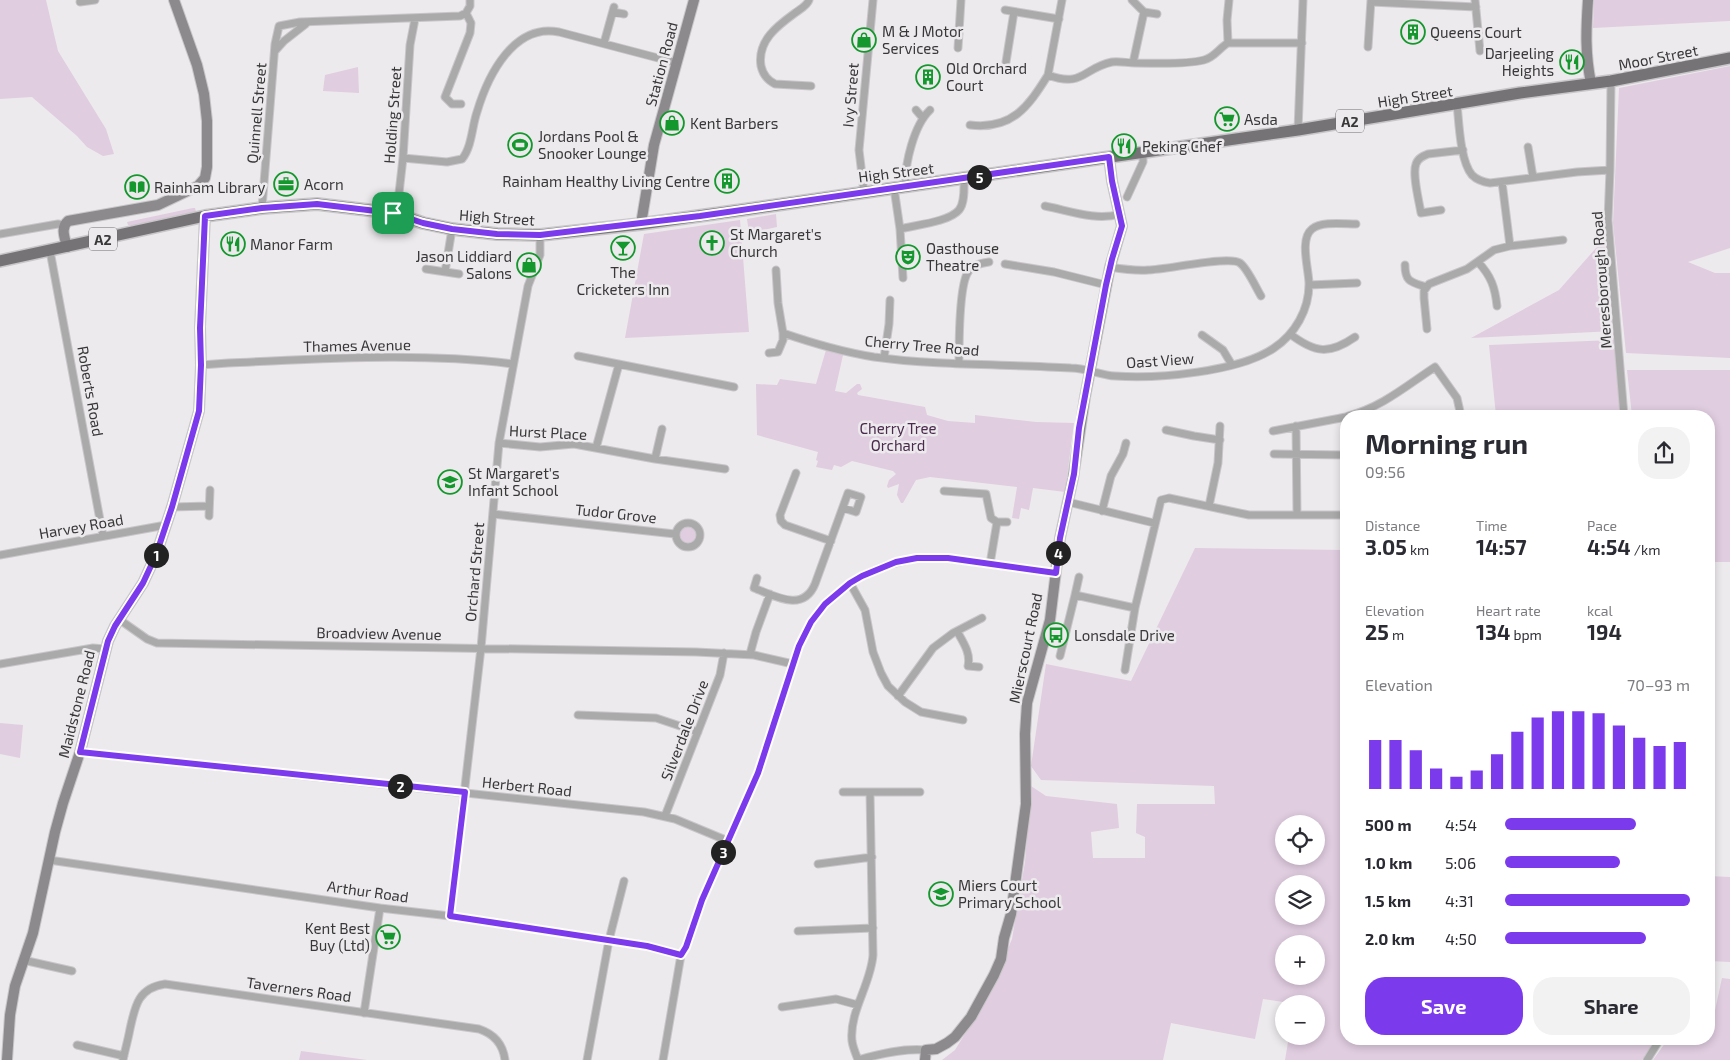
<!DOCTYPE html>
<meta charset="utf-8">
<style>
:root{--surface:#fff;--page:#f2f2f3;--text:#2b2b33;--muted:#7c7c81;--accent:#7c3aed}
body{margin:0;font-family:"Exo 2",sans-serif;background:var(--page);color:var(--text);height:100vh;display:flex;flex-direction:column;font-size:19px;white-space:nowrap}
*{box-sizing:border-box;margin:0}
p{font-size:16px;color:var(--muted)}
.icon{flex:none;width:28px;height:28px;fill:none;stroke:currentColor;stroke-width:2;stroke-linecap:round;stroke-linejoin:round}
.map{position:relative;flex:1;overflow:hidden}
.details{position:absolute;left:1340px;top:410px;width:375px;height:635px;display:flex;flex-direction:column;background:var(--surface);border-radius:20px;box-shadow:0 2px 8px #0003}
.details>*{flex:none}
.fabs{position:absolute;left:1275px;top:815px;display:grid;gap:10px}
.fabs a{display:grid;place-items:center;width:50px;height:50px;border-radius:50%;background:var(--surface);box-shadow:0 2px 8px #0003;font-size:25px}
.pin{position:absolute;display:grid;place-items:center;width:42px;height:42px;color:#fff;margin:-21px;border-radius:10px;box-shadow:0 2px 8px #0006}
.km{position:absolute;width:25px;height:25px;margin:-12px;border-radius:50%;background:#222;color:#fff;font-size:14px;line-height:25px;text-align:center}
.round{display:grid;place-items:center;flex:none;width:52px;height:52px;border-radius:20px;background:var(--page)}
.headline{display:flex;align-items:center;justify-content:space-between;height:85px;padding:0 25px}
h1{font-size:28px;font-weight:700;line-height:38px}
.figures{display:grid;grid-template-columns:repeat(3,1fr);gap:8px;height:85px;padding:5px 25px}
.figures div{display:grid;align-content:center}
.figures b{font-size:21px;font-weight:700}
.figures small{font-size:14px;font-weight:400}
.figures p{font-size:14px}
.chart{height:140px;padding:10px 25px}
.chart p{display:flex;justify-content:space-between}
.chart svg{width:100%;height:90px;margin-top:5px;stroke:var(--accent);stroke-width:6}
.primary-button{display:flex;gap:10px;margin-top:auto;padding:10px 25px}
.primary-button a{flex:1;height:58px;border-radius:20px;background:var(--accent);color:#fff;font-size:20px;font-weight:700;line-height:58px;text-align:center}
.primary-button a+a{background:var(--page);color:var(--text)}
ul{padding:0 25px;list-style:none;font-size:16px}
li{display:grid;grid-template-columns:80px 60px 1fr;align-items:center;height:38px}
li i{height:12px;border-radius:6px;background:var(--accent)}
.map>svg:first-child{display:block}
</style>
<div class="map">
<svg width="1730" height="1060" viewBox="0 0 1730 1060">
<rect width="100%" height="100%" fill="#edeaed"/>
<path fill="#e0cde0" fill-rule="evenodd" d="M0,0h46l12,51 48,78 8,25 -11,2 -16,-9 -10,-11 -45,-39 -32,2z
M1594,0h136v21l-137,7z
M1730,66v182l-42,14 27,11h15v85l-104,-5 -13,-130 6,-135z
M358,67l1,26 -36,-2 2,-16z
M193,208h2l1,4 -57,13h-11l-1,-3z
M776,214l1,13 -28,6 -2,-14z
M740,220l9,112 -124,6 19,-104z
M1604,239l10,92 -143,7 88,-48z
M1614,340l7,76h-125l-7,-71z
M826,350l17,5 -8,36 11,2 11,-9h3l2,5 -5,4 1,2 67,12 2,8 21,6 27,2v-8l61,7 38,1 -9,69 -32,-4 -4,22 -8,-2 -2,11 -7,-1 5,-31 -87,-10 -14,3 -13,23h-2l-4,-8 2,-11 -11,4 -1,-2 2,-6 7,-6 -3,-3 -41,-10 -11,6 -7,-2 -2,5 -16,-3 2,-6 -2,-1 2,-8 -61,-17 -1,-51 21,1 3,-6 36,5z
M1627,370h103v192h-21v-146h-77z
M679 535a9 9 0 1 1 18 0a9 9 0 1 1-18 0Z
M1195,548l151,2v489h310l-14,21h-357l4,-24h27v-32h-20l-33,-5 -8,40 -84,-16 -8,37h-221l13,-10 31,-50 26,-61 13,-77 6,-76 15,10 71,8 2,24 -28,4 2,26h52v-21l-9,-4 1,-29h78l-1,-18 -173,-6 -10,-14 15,-102 85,17zM1284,824h32v32h-32zM1284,884h32v32h-32zM1284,944h32v32h-32z
M0,723l23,2 -3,33 -20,-4z
M1709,876l21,1v85l-21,-1z
M1722,978l8,1v81h-77l15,-21h41v-25l5,1z
M301,1051l66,9h-68z"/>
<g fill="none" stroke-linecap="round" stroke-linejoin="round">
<g stroke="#c9c6c9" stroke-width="9">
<path id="street" d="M809,0c-2,6 -9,9 -14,13 -18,13 -38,28 -34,53 2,9 6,14 14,18l36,2
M1132,0l12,12 13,2
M1475,0l5,51
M80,2l15,-2
M1371,2l105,5
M1005,10l54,9
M613,12l11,2
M950,32l9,2
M604,43l10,-36
M1228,43l-1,-23 2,-20
M1368,47l3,-47
M958,48l3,-48
M275,51l9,-10 23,-18
M1006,62l8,-50
M1133,63l11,-51
M1048,75c35,13 35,-7 64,-13 8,-1 15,1 23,1 21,0 49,2 69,-3 11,-3 15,-12 24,-17h74
M1611,81l-1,89 -2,50 16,196
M461,104h-9l-7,-7 25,-64 1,-10 -5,-10 4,-7v-6
M1457,104c2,18 3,57 15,71 5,5 11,7 18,8l87,-11 33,-2
M916,110l6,7
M970,125c42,5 58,-18 78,-50l14,-75
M1298,130l5,-130
M1528,147l5,30
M403,158l44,4 15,-3c10,-12 10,-33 15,-47 11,-37 37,-89 82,-80l118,31
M906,186c-2,-21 8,-61 24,-76
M894,188l6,41 3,49
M864,192l-5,-42 14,-150
M1127,197l16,-35v-10
M1045,206c25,5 51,15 75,8
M262,208l13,-164 4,-18 21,-4 160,-6 6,-3
M1441,210l-20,3c-2,-12 -9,-39 -5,-49 2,-6 7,-8 12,-10l35,-4
M393,213l5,-11 5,-44 7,-113 5,-26
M900,229c15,-4 49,-7 59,-19 6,-7 5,-22 5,-31
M0,234l58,-10 6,1
M1510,246l53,-6
M50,251l53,285
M1478,262c13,14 17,25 19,44
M1005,264l49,8 52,13
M1405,265c0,17 6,17 21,22
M1110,267c12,2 25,4 38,3 18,0 81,-15 92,-7 8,6 16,25 21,33
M426,269l33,5
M776,270l2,33 5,30
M445,272l7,-43
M1309,285l48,-2
M1427,329l-3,-31v-7l5,-7 38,-15 27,-19 16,-4 -8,-64
M1290,334c25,19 39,21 65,3
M1202,335l21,15 9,15
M769,353l9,-1 5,-12v-7c29,10 60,19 91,24 65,9 131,7 197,11 15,0 29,7 44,8 42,3 124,-4 159,-28 21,-14 35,-38 35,-64 0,-14 -10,-45 3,-55 10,-8 31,-5 44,-5
M578,356l156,31
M884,358l5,-34 1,-24
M959,363c0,-19 0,-77 9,-91 4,-7 13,-9 21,-10
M201,365l27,-2c95,-4 191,-11 285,1
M1348,416c34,-9 58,-30 87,-49l22,31 4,18
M1296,426l1,88
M1166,430l28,6 26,4
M1273,431l73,-14
M499,443l41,4 34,-3 81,15 70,10
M596,448l23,-84
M1274,454l72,1
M655,459l7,-30
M796,473l-16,42 1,6 4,4 46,16
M944,491l42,3 5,24 6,4h10
M1068,502l86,21
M1209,506l9,-43 2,-37
M172,507l37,-1
M1102,511l9,-35 12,-22 3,-11
M493,514l182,20
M209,516l1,-26
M676 535a12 12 0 1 1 24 0a12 12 0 1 1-24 0Z
M0,555l166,-30
M990,564l7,-42
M757,578l-3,10c21,8 49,25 61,-4l33,-91 13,4 -5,15 -13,-4
M850,583l15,27 8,42 8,21 7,13 17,16 16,10 42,8
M1075,595l4,-18
M120,620l27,19 10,4 539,9 58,3 39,9
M957,631c6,11 14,22 11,35l11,1
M750,654l6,-22 14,-38
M1060,656l15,-61 60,13
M0,664l93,-16 12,1
M1125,670l10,-62 26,-108 8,-2 80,17h97
M898,696l35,-48 20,-15 29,-15
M578,715l78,3 42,14
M80,752l564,60 31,7 53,22
M843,792h27l3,163c-2,29 -24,57 -21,86 1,7 4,13 6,19
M870,792h50
M665,816l55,-141 4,-22
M49,860l331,48 70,8 197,30 34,9
M818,864l54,-7
M450,916l31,-268 18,-205 29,-157 12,-31v-20
M798,931l75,-3
M23,960l49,11
M782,1007l54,-8 22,6
M364,1013l16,-105
M77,1045l47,11
M123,1060c2,-10 5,-20 7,-31 5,-23 8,-41 35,-45l314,45c15,5 24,15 26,31
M587,1060l22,-120 15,-59
M663,1060l18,-105 5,-8 16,-47 56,-127 41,-127 12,-24 14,-18 25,-21 12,-7 26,-11 29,-7h30l109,15
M858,1060c21,-6 45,-12 68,-10
M1647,1060l13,-21"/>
</g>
<g stroke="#c9c6c9" stroke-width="12">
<path id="secondary" d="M1588,0c-2,30 -3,54 3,83
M641,224l13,-79 40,-145
M67,247c-2,-9 -7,-19 1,-26l90,-16 40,-19 7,-8 2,-11v-46l-3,-27 -7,-29 -23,-65
M7,1060l3,-45 5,-29 18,-53 22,-101 8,-29 17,-51 28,-111 7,-15 28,-43 13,-28 16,-48 27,-96 2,-46 -1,-38 5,-111
M925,1060l1,-10 10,-1 11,-6 8,-6 16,-20 23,-42 7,-16 3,-21 7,-24 15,-110 -1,-70 2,-31 23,-83 10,-82 13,-60 12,-81 25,-130 12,-41 -10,-45 -3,-24"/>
</g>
<g stroke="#c9c6c9" stroke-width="14">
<path id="primary" d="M0,261l205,-45 57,-8 55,-4 76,9 30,10 29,6 45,5 43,1 101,-11 101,-14 556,-80 222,-37 91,-12 119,-23"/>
</g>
<use href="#street" stroke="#abaaab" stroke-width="7"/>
<use href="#secondary" stroke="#8c8a8c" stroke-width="10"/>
<use href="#primary" stroke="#767376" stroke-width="11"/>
</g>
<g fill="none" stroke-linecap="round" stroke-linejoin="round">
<g stroke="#fff" stroke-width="10">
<path id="route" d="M1109,157l3,24 10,45 -10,33 -6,26 -27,143 -5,46 -14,64 -4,35 -108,-15h-31l-21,4 -34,14 -12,7 -25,21 -14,18 -12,24 -41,127 -56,127 -16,47 -5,8 -34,-9 -197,-30 15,-124 -385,-40 28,-111 7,-15 28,-43 13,-28 16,-48 27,-96 2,-46 -1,-37 5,-112 57,-8 55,-4 76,9 30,10 29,6 45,5 43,1 160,-19z"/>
</g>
<use href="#route" stroke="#7c3aed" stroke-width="6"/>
</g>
<defs>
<g id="building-ring" transform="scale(1.25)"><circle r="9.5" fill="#edeaed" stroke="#14982d" stroke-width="1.5"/><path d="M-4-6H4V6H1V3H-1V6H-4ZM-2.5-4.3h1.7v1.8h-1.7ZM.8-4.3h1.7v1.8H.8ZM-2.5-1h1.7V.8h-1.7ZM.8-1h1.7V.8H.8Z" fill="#14982d"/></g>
<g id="shop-ring" transform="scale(1.25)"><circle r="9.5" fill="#edeaed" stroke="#14982d" stroke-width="1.5"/><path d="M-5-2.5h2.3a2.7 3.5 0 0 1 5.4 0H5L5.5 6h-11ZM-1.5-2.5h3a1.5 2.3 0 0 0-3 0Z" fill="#14982d"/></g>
<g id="restaurant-ring" transform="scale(1.25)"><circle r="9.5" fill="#edeaed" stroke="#14982d" stroke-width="1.5"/><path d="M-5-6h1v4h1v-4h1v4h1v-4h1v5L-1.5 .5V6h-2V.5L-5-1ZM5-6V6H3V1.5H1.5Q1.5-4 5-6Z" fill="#14982d"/></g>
<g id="supermarket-ring" transform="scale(1.25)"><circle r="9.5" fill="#edeaed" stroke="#14982d" stroke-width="1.5"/><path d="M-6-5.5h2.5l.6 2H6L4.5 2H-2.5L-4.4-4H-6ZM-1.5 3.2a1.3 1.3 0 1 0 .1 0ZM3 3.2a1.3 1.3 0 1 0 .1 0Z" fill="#14982d"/></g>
<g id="stadium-ring" transform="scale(1.25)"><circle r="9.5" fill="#edeaed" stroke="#14982d" stroke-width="1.5"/><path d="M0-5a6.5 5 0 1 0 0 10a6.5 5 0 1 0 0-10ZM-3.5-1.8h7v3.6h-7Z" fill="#14982d"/></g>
<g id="office-ring" transform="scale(1.25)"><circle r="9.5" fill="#edeaed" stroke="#14982d" stroke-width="1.5"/><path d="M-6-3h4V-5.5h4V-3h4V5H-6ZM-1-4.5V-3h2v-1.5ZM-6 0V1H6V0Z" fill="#14982d"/></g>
<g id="library-ring" transform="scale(1.25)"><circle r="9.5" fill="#edeaed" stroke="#14982d" stroke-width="1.5"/><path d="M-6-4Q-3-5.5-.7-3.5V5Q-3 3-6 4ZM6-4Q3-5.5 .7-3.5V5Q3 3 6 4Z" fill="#14982d"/></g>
<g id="church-ring" transform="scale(1.25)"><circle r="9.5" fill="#edeaed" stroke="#14982d" stroke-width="1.5"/><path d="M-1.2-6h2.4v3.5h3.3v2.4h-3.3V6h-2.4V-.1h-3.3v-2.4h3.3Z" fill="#14982d"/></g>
<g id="bar-ring" transform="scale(1.25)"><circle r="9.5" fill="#edeaed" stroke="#14982d" stroke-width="1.5"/><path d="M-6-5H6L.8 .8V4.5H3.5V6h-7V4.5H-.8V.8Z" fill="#14982d"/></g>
<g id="theatre-ring" transform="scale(1.25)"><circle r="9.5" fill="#edeaed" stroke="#14982d" stroke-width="1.5"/><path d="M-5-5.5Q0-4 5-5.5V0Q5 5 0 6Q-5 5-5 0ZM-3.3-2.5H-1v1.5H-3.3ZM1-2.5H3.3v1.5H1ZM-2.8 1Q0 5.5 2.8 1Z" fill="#14982d"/></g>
<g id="school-ring" transform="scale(1.25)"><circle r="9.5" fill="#edeaed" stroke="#14982d" stroke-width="1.5"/><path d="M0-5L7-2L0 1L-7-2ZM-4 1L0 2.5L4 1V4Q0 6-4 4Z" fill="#14982d"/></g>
<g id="bus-ring" transform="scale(1.25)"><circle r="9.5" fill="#edeaed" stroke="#14982d" stroke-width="1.5"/><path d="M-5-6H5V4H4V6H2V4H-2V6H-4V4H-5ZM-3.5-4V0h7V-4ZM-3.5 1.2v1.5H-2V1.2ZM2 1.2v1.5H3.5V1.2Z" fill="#14982d"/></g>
</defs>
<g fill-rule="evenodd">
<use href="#building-ring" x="1413" y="32"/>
<use href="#shop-ring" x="864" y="40"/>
<use href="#restaurant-ring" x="1572" y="62"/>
<use href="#building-ring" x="928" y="77"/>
<use href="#supermarket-ring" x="1227" y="119"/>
<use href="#shop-ring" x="672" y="123"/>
<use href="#stadium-ring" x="520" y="145"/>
<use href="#restaurant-ring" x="1124" y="146"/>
<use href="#building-ring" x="727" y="181"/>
<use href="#office-ring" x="286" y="184"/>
<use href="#library-ring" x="137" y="187"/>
<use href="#church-ring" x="712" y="243"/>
<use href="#restaurant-ring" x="233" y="244"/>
<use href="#bar-ring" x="623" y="248"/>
<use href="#theatre-ring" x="908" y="257"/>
<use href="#shop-ring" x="529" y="265"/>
<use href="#school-ring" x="450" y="482"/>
<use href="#bus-ring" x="1056" y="635"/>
<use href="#school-ring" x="941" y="894"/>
<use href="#supermarket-ring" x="388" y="937"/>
</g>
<g text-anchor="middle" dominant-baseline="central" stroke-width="5" stroke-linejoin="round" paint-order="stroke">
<g fill="#edeaed" stroke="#6f6d6f" stroke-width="1">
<rect x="1336" y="109.5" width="28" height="23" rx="4"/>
<rect x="89" y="227.5" width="28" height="23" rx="4"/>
</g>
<g font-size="14" font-weight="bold" fill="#393839">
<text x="1350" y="121">A2</text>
<text x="103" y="239">A2</text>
</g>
<g font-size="15" fill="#393839" stroke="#edeaed" text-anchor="start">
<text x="882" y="31">M &amp; J Motor<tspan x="882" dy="17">Services</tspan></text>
<text x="1430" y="32">Queens Court</text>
<text x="1554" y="53" text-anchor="end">Darjeeling<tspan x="1554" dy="17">Heights</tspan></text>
<text x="946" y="68">Old Orchard<tspan x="946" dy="17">Court</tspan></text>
<text x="1244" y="119">Asda</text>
<text x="690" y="123">Kent Barbers</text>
<text x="538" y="136">Jordans Pool &amp;<tspan x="538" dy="17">Snooker Lounge</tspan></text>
<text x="1142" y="146">Peking Chef</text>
<text x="710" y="181" text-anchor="end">Rainham Healthy Living Centre</text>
<text x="304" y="184">Acorn</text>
<text x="154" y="187">Rainham Library</text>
<text x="730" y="234">St Margaret's<tspan x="730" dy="17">Church</tspan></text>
<text x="250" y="244">Manor Farm</text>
<text x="926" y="248">Oasthouse<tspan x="926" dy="17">Theatre</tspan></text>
<text x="512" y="256" text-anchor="end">Jason Liddiard<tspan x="512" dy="17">Salons</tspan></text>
<text x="623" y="272" text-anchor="middle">The<tspan x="623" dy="17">Cricketers Inn</tspan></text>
<text x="468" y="473">St Margaret's<tspan x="468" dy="17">Infant School</tspan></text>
<text x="1074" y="635">Lonsdale Drive</text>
<text x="958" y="885">Miers Court<tspan x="958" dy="17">Primary School</tspan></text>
<text x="370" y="928" text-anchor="end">Kent Best<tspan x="370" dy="17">Buy (Ltd)</tspan></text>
</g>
<g font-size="15" fill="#393839" stroke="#edeaed">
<text transform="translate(1658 57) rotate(-11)">Moor Street</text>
<text transform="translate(661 64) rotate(-75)">Station Road</text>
<text transform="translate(850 95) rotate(-85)">Ivy Street</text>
<text transform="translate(1415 96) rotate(-9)">High Street</text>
<text transform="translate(256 113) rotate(-85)">Quinnell Street</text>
<text transform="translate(392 115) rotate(-86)">Holding Street</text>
<text transform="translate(896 172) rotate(-7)">High Street</text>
<text transform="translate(497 217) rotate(4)">High Street</text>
<text transform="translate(1601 280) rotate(-94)">Meresborough Road</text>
<text transform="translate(357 345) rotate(-1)">Thames Avenue</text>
<text transform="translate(922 345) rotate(5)">Cherry Tree Road</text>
<text transform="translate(1160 360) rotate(-4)">Oast View</text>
<text transform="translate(91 391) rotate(80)">Roberts Road</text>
<text transform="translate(548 432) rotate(3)">Hurst Place</text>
<text transform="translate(616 513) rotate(6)">Tudor Grove</text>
<text transform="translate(81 526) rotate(-10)">Harvey Road</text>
<text transform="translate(474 572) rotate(-85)">Orchard Street</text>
<text transform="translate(379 633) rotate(1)">Broadview Avenue</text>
<text transform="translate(1025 648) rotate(-78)">Mierscourt Road</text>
<text transform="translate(76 704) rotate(-76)">Maidstone Road</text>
<text transform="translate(684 730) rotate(-69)">Silverdale Drive</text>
<text transform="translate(527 786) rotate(6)">Herbert Road</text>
<text transform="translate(368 891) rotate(8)">Arthur Road</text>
<text transform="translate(299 989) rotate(8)">Taverners Road</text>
</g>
<g font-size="15" fill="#4b2a4d" stroke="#edeaed">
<text x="898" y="428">Cherry Tree<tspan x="898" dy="17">Orchard</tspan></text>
</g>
</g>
</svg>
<div class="fabs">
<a><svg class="icon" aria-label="locate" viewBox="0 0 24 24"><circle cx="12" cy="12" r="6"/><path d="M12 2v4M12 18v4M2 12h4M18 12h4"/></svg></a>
<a><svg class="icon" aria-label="layers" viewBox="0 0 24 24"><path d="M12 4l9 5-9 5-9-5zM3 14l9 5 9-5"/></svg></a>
<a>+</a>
<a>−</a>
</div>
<div class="pin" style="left:393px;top:213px;background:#1e9e55"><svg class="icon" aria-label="arrive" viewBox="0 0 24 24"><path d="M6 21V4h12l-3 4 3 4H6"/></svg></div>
<b class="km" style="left:156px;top:555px">1</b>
<b class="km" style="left:400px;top:786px">2</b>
<b class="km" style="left:723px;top:852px">3</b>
<b class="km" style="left:1058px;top:553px">4</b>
<b class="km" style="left:979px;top:177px">5</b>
<section class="details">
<div class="headline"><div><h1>Morning run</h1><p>09:56</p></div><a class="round"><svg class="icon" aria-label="share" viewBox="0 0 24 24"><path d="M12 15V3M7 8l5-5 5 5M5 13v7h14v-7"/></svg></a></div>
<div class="figures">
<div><p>Distance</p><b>3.05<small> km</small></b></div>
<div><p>Time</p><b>14:57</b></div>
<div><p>Pace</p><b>4:54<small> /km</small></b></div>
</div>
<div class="figures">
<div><p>Elevation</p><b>25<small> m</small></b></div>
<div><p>Heart rate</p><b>134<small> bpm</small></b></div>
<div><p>kcal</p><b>194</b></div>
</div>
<div class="chart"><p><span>Elevation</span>70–93 m</p>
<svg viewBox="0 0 160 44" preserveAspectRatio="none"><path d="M5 44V20M15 44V20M25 44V25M35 44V34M45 44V38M55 44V35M65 44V27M75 44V16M85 44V9M95 44V6M105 44V6M115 44V7M125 44V13M135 44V19M145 44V23M155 44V21"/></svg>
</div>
<ul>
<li><b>500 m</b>4:54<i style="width:71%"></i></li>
<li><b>1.0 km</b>5:06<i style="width:62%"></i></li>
<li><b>1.5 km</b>4:31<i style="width:100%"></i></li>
<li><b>2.0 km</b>4:50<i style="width:76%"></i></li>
</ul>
<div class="primary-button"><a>Save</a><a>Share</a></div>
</section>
</div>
